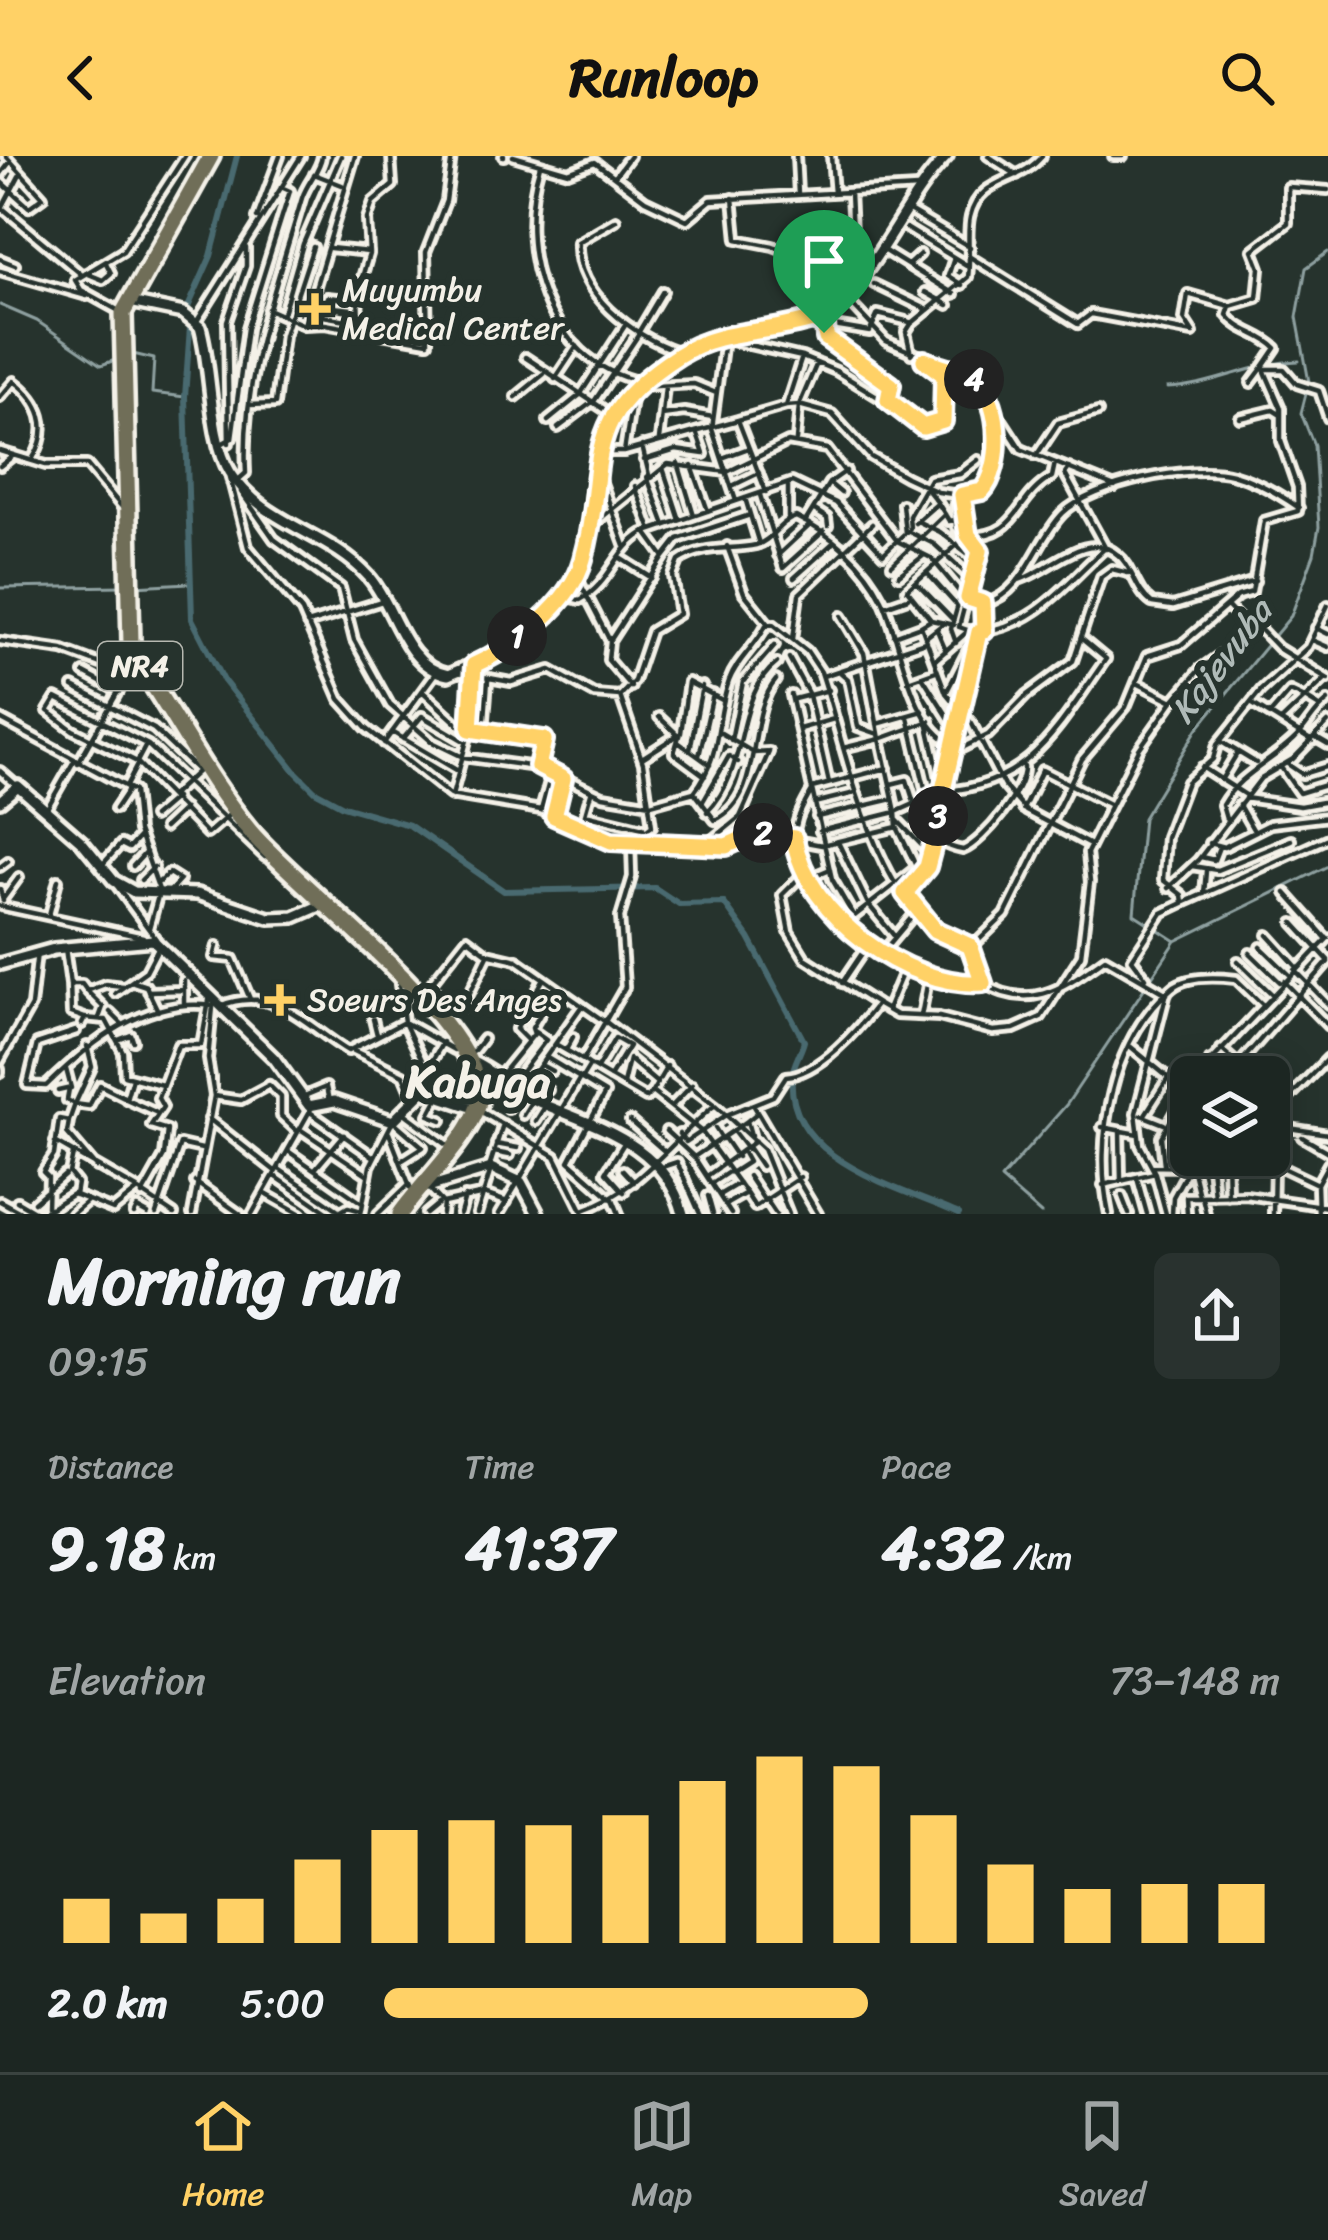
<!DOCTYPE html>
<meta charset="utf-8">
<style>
:root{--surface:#1c2622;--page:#29322f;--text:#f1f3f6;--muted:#a0a5a5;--line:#3a4340;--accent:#ffd166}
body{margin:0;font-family:Sriracha,sans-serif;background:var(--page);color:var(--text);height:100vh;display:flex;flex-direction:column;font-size:45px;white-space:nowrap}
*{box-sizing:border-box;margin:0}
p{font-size:39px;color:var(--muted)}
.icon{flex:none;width:66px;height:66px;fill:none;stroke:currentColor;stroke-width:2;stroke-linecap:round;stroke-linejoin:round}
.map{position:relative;height:1058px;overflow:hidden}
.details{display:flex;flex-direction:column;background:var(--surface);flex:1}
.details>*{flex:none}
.buttons{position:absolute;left:1170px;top:900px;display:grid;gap:24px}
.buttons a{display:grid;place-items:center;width:120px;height:120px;border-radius:18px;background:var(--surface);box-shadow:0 6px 30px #0003,0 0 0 3px var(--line);font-size:60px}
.pin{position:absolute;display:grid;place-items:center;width:102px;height:102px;color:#fff;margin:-123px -51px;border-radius:50% 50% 50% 0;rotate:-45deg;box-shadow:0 0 12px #0007}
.pin .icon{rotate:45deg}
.km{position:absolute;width:60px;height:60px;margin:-30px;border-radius:50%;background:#222;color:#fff;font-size:33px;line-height:60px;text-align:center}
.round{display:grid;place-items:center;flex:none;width:126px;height:126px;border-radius:18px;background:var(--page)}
.head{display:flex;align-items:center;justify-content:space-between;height:204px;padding:0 48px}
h1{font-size:66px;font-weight:700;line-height:90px}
.stats{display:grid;grid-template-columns:repeat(3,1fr);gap:18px;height:204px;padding:12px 48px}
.stats div{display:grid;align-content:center}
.stats b{font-size:60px;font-weight:700}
.stats small{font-size:33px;font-weight:400}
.stats p{font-size:33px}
.chart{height:336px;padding:24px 48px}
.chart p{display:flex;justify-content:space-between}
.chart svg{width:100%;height:216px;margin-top:12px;stroke:var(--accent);stroke-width:6}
ul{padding:0 48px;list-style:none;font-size:39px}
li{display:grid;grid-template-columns:192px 144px 1fr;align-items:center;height:90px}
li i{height:30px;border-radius:15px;background:var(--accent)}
header{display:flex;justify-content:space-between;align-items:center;height:156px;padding:0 48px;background:var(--accent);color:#111;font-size:54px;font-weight:700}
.menu{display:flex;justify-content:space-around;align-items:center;height:168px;border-top:3px solid var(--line);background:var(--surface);font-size:33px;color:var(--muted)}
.menu a{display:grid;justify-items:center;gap:6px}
.menu .selected{color:var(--accent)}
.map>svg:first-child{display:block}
</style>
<header><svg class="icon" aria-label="back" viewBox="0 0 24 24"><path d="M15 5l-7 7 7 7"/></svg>Runloop<svg class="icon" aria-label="search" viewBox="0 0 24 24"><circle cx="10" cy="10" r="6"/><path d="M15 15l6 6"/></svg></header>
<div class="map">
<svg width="1328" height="1058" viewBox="0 0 1328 1058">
<rect width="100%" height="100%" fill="#26332d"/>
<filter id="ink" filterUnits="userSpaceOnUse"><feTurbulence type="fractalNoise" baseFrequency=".00833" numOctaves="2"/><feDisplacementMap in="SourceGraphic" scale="24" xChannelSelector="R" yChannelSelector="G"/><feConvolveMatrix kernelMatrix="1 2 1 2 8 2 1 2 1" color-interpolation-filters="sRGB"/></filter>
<g filter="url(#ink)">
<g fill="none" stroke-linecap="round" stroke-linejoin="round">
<path stroke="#8ea0a0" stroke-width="3" d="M0,149l37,16 64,44 17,-6
M133,198l21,5 -2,34 33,4
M1167,232c47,-2 86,-26 132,-27
M134,430l55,-3
M0,432l124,-2
M1176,785l-42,-27 9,-96 54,-89 94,-113 23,-62 5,-27 -5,-82 -13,-32 8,-31 -12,-65 9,-49 22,-16
M1041,1058l-40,-35 66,-75 109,-163 152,-75"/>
<path stroke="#4a6a70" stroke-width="6" d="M237,0l-26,100 -26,58 5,13 -5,70 7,222 32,62 72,91 19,19 28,15 66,19 95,66 151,-3 24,16 45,-1 25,35 55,103c-3,12 -11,23 -12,35 -7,85 108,111 167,138"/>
<g stroke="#f4f1e8" stroke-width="14">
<path id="street" d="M503,0h1
M513,0l55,16 27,-10 50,38 42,20 24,-20 206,-12
M796,0l2,38
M831,0l3,37
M988,0l29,19
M1113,0h10
M540,9c-26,85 6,196 101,217
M314,18l28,11
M0,19l10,-13
M615,20l15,-20
M0,25l29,26 14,-10 -37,-41
M850,36l4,84
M733,42l4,41 36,7 82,31
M0,50l82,69
M2,52l17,-32
M909,55l61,36
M257,62l23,-62
M616,64l-38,22c-3,51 55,94 99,109
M906,72l62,38
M330,92l39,4
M883,94l71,44
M970,101l108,67 13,-10 102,19 -9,-14 4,-25 42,12 27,-8 3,-30 -7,-18 35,-27v-36l40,3
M954,102l-6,18 14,9
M0,103l15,6
M908,109l12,-11
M0,115l87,25
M86,117l17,7 8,-7 -5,-10
M874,128l54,26
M925,136l23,13
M844,140l42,45 90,39 45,69 94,38
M355,144l-28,-3 -4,19 65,11
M268,153l36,16 21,-1 103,18 -2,-90 20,-51 6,-45
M121,156l-40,-22 -6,-10 48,-29 62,-95
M283,157l20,-69 38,-88
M197,165l104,-165
M825,168l1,14 65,47 -3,15
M304,169l51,-169
M828,169l42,7
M359,172l-1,-37 11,-37 -2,-35 6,-17 20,-17 -2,-29
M871,173l7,-15 32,8
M638,177l25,-42
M724,183l-12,90 24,72
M727,184l75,17 34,14 93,57 14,-7 3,-42 -17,-15
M911,198l-5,-22 5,-8 57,-47c3,-20 -2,-41 2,-60 9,-41 50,-33 72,-61
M525,201l89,59
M1264,213h20l13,15 22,7 9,27
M555,223l22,-33
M1251,227l12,-16
M637,231l57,-3 22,9
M0,241l14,-16c27,20 38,47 19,77
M516,241l28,-23
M250,249l25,-1 9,-69 29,-88
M786,250l13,-1 18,-42
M662,259l22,-3 29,5
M1240,262l33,-8 8,5
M738,264l48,-14 16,-49
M548,265l32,-26 46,-71
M558,272l37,-28 44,-66
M659,284l6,-53
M796,284l3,-35 33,9 39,43 35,20 32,15 30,4 14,-5 9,-12 2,-71
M223,287l9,-5 15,-110 43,-137 -9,-4
M229,287l-2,-122 19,-55v-18
M642,290l7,29
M0,295l46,14h41l35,42
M600,296h24l114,-32 28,72
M624,296l9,-59
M1036,300l22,-33 40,-11
M722,302l27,-10
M644,304l32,-10 28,4 -7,-20
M678,307l16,52
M0,310l14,-11
M692,310l16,45
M663,312l17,52
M1069,312l-4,6 41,75
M598,316l27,74
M230,321l18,70 54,64 38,88 26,29 84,67 91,15 67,30 23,2 21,-16 -9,-63 -23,-67
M647,321l18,48
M237,325l9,-8c-5,-96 30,-185 56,-275 5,-16 18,-27 20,-42
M829,327l12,10
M788,328v34
M635,330l16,44
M732,330l27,-13
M241,336l33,47 67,49 13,52 36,65 42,37 31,15 81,11 59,28 48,8 43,-12c28,-35 21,-72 35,-111 8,-22 27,-35 37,-56l7,-1 34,27 14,21c25,72 57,264 152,274l32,-31 77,-156 44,-52 21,-51 34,-11 57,-49 14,-4 12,-71 34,-10 -1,-24 -16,-46v-33l-18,-41 13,-19c-15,-15 -36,-16 -49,-33l3,-9
M760,339l23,73 41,-37
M962,339l6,40 -61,55 24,30 -10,6 25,67 26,31 32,62 22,25 64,34
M745,342l14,46
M938,347l11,18 6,-1
M902,348l3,29
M813,353l14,9 1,8
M917,365l23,11 36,28
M805,366l24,-39 17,-12
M915,367l23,-20 -12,-15
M590,371l78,-63 59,8 61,-30 39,7 70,92 34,17 30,36 25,9c39,-10 50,-63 77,-90 29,-29 129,-50 169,-39 25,7 46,19 67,34
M910,372l-1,-12 21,-37 30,-5 18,-14
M969,380c52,0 44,-37 83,-59l3,-14
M727,390l17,47 24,30
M778,399l31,-29
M619,401l33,21
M664,401l14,-18 72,-24
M892,409l53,-51
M927,417l28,31
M899,419l24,-19
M577,421l33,64 -2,19 23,27
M794,422l40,-36
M1018,424c30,-7 68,-53 100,-25 15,12 17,36 34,48l21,3 82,-25
M916,426l37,38
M568,441l12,3c31,-17 35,-50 63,-67l149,-51 44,21 47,51 24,-23 27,13 38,35
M983,447l1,28
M1328,449l-20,42 -47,43 -44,55 -4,14 -26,23 -21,55 -3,43 19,15 1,8 145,-65
M885,450l23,-8
M1227,450l25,26 7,-4 19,20 50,31
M842,460l22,37 16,86 50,-18
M931,464l23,5
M307,468l75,-23
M1316,472l12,6
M937,474l9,21
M979,476c57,-6 85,-47 125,-83
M894,480l27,-10
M925,482l19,-15
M793,483l6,-45 73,-70
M1312,484l16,7
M0,485l63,9 67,25
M610,485l54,-84 -18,-25
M956,487l-5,-14 10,-35
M789,502l20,37 20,88
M934,505l35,-31
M840,516l8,7 10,48 20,7
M84,517l35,19
M462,517l49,9 40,-12 43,24 26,2 14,-15 17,-50 28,-17 -6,-38 6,-15c25,-17 50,-10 77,-16 16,-4 23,-24 40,-28 35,17 68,46 86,82 20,41 27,135 80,149l26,-13 39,-40 46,-34 28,-84 11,-8 16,4
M823,520l102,-34
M922,520l35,55
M908,525l28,-10
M73,531l81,42 43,41
M422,535l38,35 84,14 -6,26
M946,537l22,-43
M791,539l41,184 21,36
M794,543l35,-9
M1173,545l27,-32 52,-37
M1251,547l61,38
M1270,558l20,-23 15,7 21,-20
M659,561l20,19 -5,17 31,23
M0,563l134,72 4,40 21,59
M927,565l16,70c88,-5 115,-65 163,-132l-23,-19
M1281,565l24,-23 13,8
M877,568l46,-13
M799,573l35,-10
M484,575l4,-51
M392,576l66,39
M1316,582l12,7
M403,583l19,-23 44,26
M731,584l12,-58 32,-37
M1220,585l36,22
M678,586l32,23
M384,587l52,-71
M146,589l-9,17 70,72 22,-19
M690,594l12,-64
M699,600l14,-62
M642,602l39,-25 7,-51 34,18
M137,606l-64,-32 -25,-19 8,-13 92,47 117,112
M78,607l50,-89
M1286,607l16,11 26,-8
M1280,610l19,27 29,-9
M1202,611l45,29
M0,615l16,14
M1221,624l17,-28
M891,628l16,-4c9,32 19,64 56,70 22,-10 62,-60 61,-83
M126,630l11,-21
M812,632l75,-20
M694,636l21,28c51,-24 29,-103 61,-140
M811,636c-10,18 -18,31 -16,52 4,50 88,117 133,134 17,7 37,7 55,5
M172,639l26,-24
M452,640l18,-67 3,-63
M1245,642l55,8 28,-5
M703,645l26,-45 9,6
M814,647l41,-10
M1111,649l28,-56 34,-48 -36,-18
M1239,649l15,26
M115,653l14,-21
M46,654l28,-49
M541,654l11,-39
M707,656c44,-44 26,-115 70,-149
M585,658l58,14
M554,660l9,-35
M153,661l22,-19
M817,661l76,-18
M1226,663l-4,-14c19,-34 56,-45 80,-74 9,-11 14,-21 26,-30
M897,664l33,34
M897,671l21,43
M164,672l20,-19
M581,672l10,-35
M820,675l76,-19 -16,-73 -37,9
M838,686l30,62 27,33
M1209,687l15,4 46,-23 58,-7
M707,688l33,-27 29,-65 -15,1 -33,-20
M1201,701l13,3 5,-13
M102,709l19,-21 8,4 10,-11
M133,710l13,-14
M1192,710l25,4 74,-30
M0,711l8,-6
M804,717l-22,22 7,37 16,26 72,46
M809,722l21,-9
M141,724l13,-13
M159,726l10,-9 11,7 -10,11
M117,730l39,53
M1168,732l30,-28 63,-82 32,-19 35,-36
M0,733l3,12
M905,737l22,-26 12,-49 -12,-22 -19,-79
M1286,737l40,45
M1204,738l2,-23
M3,743l16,-22
M0,750l143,31
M49,759l9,-35
M847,766l69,-54
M1294,767l34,37
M149,772l9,-32
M1268,779l29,32
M217,790l-3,11 19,2 17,40
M970,791l11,35c51,32 84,4 124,-24l62,36
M1261,791l29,28
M65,792l5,36h12l5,7 18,-7 18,2
M886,792l31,-37
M1250,797l30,29
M1238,805l35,34
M1295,814l33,34
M1146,822l-14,-19 30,-46 21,-10
M1284,825l44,45
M70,826l1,31 14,5
M134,826l12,4 12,25
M842,827l27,-40
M399,828l5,38 50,28
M428,831l35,20 25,-52
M148,835l35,-1
M425,835l42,-53 20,15 30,7 87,61
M88,836l15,15 -4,11
M115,837l31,-22 12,-23
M184,847v-23
M220,850c55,-23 87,21 128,45l56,-29 18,38 1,31
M887,854l18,-43
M110,856l13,13
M921,860l7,-36
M373,863l4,16
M606,866l109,83
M82,868l3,-6 21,2 17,32 1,23 38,10
M76,875l-39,13 -10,41 19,1c44,-43 100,-90 167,-80
M118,884l13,-5 2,6
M527,884l-11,-11 27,-49
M557,889l26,15
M1131,891l55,45
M1221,893l18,16
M352,894l51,25 10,24
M566,894l7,-13
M472,897l11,-14
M547,902l58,35 -36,68 43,38
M1210,904l17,15 6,-4 95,-109
M0,905l31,-55 6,-54
M541,909l11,6
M590,909l56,33 6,-6 50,40 44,61
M597,912l18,-30 14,8 -19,31
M0,913v4
M425,917l18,-31
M499,921l35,-43 -2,-6 23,-39
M1196,921l132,-139
M132,922l-6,21 29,13
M582,922l8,-13 -7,-5 42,-73 -5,-70 12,-40 -1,-35 95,4 31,-13 65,12 75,-18 -1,-15 47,-21 36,-157 -20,-7 20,-76 -23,-24 -1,-32
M530,924l18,10
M623,928l6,-25 28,24
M512,929l34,-45 -11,-8
M69,933l-2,11 8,4 17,-37 -5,-21
M58,935l13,-3 -5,-19
M522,935l59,-84
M652,936l15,-26
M214,940l27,4 28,-15 12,12v19l16,15
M439,940l-10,19 13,5
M302,941l24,-10 3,14
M673,949l19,-20
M754,950l64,108
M508,953l13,-19
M310,956l64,45
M403,956l47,35
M482,956l73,44 29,58
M523,959l10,-16
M1141,959l23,9
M1144,960l25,-39
M1269,962l59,-60
M209,963l66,52
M69,965l-2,12 29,34
M536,965l10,-16
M630,965l33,29
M1269,969l59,9
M1102,971l36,7
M715,972l7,11
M300,973l68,46
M666,975l28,26 37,57
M733,975l14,18
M1120,975l1,50
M389,977l22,56
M679,978l7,8 40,-27 37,34 26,65
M751,979l-4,-14 10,-8
M1302,981l26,15
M724,982l13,19
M55,986l82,47
M496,988l22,4
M748,991l13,19
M288,995l74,52
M494,996l16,3
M73,998l-4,19 8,10 -2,12
M1210,999l4,41
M1227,999l1,41
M1256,999l61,29
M694,1001l53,-36
M1164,1008l-3,-27 30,-52
M1152,1010l40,1 7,29 47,-1 82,12
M489,1012l14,-44
M659,1012l18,-6 23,52
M279,1013l58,40
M315,1013l29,-34
M623,1014l11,12
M731,1017l17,-11 -5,-9
M1155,1017l-15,-28 -4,-32 30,-117
M275,1020l55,38
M707,1020l48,-35
M748,1020l16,24
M1137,1022l10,36
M195,1026l45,32
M712,1027l18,-12
M1103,1029l52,-12 11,41
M428,1031l15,16
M624,1036l-18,-20 20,-32
M264,1037l37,21
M142,1039l22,-39 3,-26 -16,-5 12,-18 -5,-9 20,-53h23l9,-50
M719,1039l20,-12
M708,1040l5,18
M1122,1040l7,18
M1202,1041l4,17
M613,1043l6,15
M766,1043l10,15
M0,1045l24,13
M17,1045l22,13
M34,1046l31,-27
M725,1049l21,-12 9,14 45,-30
M47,1051l1,-30 -5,-5 11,-17 5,-36 10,2 6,-17 14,2 11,-21 26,13
M583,1054c55,-18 88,-69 132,-105l11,10 47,-19 13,-20c33,-2 72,-47 91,-72l19,11 43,2 54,14 21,-2 27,-12 40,-62 9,-73 -3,-29 24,-48 -69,-35 -19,39
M41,1058l32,-20 40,16 25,-20 36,24
M72,1058l14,-12
M134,1058l3,-6 11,6
M156,1058l24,-70 22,5
M192,1058l22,-118 -6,-37 5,-52
M252,1058l59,-105
M336,1058l12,-7 13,4
M361,1058l9,-48 23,-45 30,26 -22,14
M378,1058l30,-29
M426,1058l12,-10
M442,1058l1,-11 41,-9 23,8
M460,1058l5,-17
M477,1058l14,-45
M499,1058l81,-136
M1109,1058c-16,-73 2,-175 63,-226 15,-13 46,-11 64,-9l27,26
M1172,1058l1,-17 23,-42
M1187,1058l-1,-17h14
M1273,1058l1,-48
M1318,1058l-1,-30 11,-20"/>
</g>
<g stroke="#f4f1e8" stroke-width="18">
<path id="secondary" d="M130,146l53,11
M183,157l17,14c12,41 9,112 30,145 33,53 99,60 139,105 26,29 34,89 79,98 50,-20 127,-64 137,-124 8,-51 5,-104 36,-148 28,-38 79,-63 124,-72 27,-5 55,-1 79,-18 57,-41 76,-109 123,-157
M0,645l18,-15 64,56 32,39 20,11 63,2 72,24 25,-1 30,-13
M0,808l54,-15 99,-9 121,118 35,48 25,-5 59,20 30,-30 54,18
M471,905c25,12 47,32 72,43 57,24 122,41 140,110
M422,1033l69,-21 30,14 17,32"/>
</g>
<g stroke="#f4f1e8" stroke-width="24">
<path id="highway" d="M211,0l-88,157 8,330 12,27c36,53 66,112 107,161 48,58 238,197 229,270 -5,33 -59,84 -79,113"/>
</g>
<use href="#street" stroke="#26332d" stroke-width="4.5"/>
<use href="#secondary" stroke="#26332d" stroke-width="9"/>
<use href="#highway" stroke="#706e59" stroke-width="15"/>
</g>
</g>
<g fill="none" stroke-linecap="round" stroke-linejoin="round" filter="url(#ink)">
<g stroke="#fff" stroke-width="24">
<path id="route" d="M811,164l14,4 1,14 65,47 -3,15 35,27 20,-6 1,-46 -20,-15c17,7 40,10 54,22 24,20 25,87 4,109l-20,4 6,40 12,16 -12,47 15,5 1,28 -5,1 -36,158 -15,8 12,20 -13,49 -22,26 30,37 35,16 13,37c-76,5 -177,-68 -189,-145l-39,-5 -29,13 -115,-5 -57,-25 9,-37 -25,-13 6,-26 -74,-11 4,-64c40,-18 97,-61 109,-106 27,-97 -9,-137 96,-204 40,-26 89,-21 132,-35z"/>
</g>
<use href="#route" stroke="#ffd166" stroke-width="15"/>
</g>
<g fill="#ffd166" stroke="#26332d" stroke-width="4.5">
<path d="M309 135h12v12h12v12h-12v12h-12v-12h-12v-12h12z"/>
<path d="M274 826h12v12h12v12h-12v12h-12v-12h-12v-12h12z"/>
</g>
<g text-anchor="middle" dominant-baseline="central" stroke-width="12" stroke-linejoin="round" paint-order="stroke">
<rect fill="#26332d" stroke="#b6b8b0" stroke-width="3" x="98" y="486" width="84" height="48" rx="9"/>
<g font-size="30" font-weight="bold" fill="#f4f1e8">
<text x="140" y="510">NR4</text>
</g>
<g font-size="33" fill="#f4f1e8" stroke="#26332d" text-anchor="start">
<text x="342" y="134">Muyumbu<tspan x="342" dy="38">Medical Center</tspan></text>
<text x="307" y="844">Soeurs Des Anges</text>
</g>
<g font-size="36" font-style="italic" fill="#b0bbb8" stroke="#26332d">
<text transform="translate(1221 505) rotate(-53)">Kajevuba</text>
</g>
<g font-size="45" font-weight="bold" fill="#f4f1e8" stroke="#26332d">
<text x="478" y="926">Kabuga</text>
</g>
</g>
</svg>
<div class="buttons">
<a><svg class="icon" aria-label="layers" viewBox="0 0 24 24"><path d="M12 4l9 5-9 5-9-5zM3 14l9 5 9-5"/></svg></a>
</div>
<div class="pin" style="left:824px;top:177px;background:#1e9e55"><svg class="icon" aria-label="arrive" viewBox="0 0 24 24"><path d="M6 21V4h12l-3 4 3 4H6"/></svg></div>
<b class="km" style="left:517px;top:480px">1</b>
<b class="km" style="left:763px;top:677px">2</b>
<b class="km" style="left:938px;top:660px">3</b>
<b class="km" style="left:974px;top:223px">4</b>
</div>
<section class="details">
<div class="head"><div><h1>Morning run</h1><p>09:15</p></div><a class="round"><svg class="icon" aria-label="share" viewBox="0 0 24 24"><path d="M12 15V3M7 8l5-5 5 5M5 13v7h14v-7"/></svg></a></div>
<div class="stats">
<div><p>Distance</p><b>9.18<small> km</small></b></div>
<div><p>Time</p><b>41:37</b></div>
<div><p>Pace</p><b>4:32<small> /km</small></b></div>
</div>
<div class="chart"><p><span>Elevation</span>73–148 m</p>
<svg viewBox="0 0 160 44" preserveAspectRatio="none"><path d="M5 44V35M15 44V38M25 44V35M35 44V27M45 44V21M55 44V19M65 44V20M75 44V18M85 44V11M95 44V6M105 44V8M115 44V18M125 44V28M135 44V33M145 44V32M155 44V32"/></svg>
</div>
<ul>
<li><b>2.0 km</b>5:00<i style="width:54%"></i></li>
</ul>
</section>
<nav class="menu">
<a class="selected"><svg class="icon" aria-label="home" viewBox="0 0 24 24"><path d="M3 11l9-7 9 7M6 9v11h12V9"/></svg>Home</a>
<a><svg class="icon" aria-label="map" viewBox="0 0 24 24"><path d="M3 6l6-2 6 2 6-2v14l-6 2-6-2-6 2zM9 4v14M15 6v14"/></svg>Map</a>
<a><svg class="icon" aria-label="saved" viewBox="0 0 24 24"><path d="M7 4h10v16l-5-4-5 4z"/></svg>Saved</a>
</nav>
